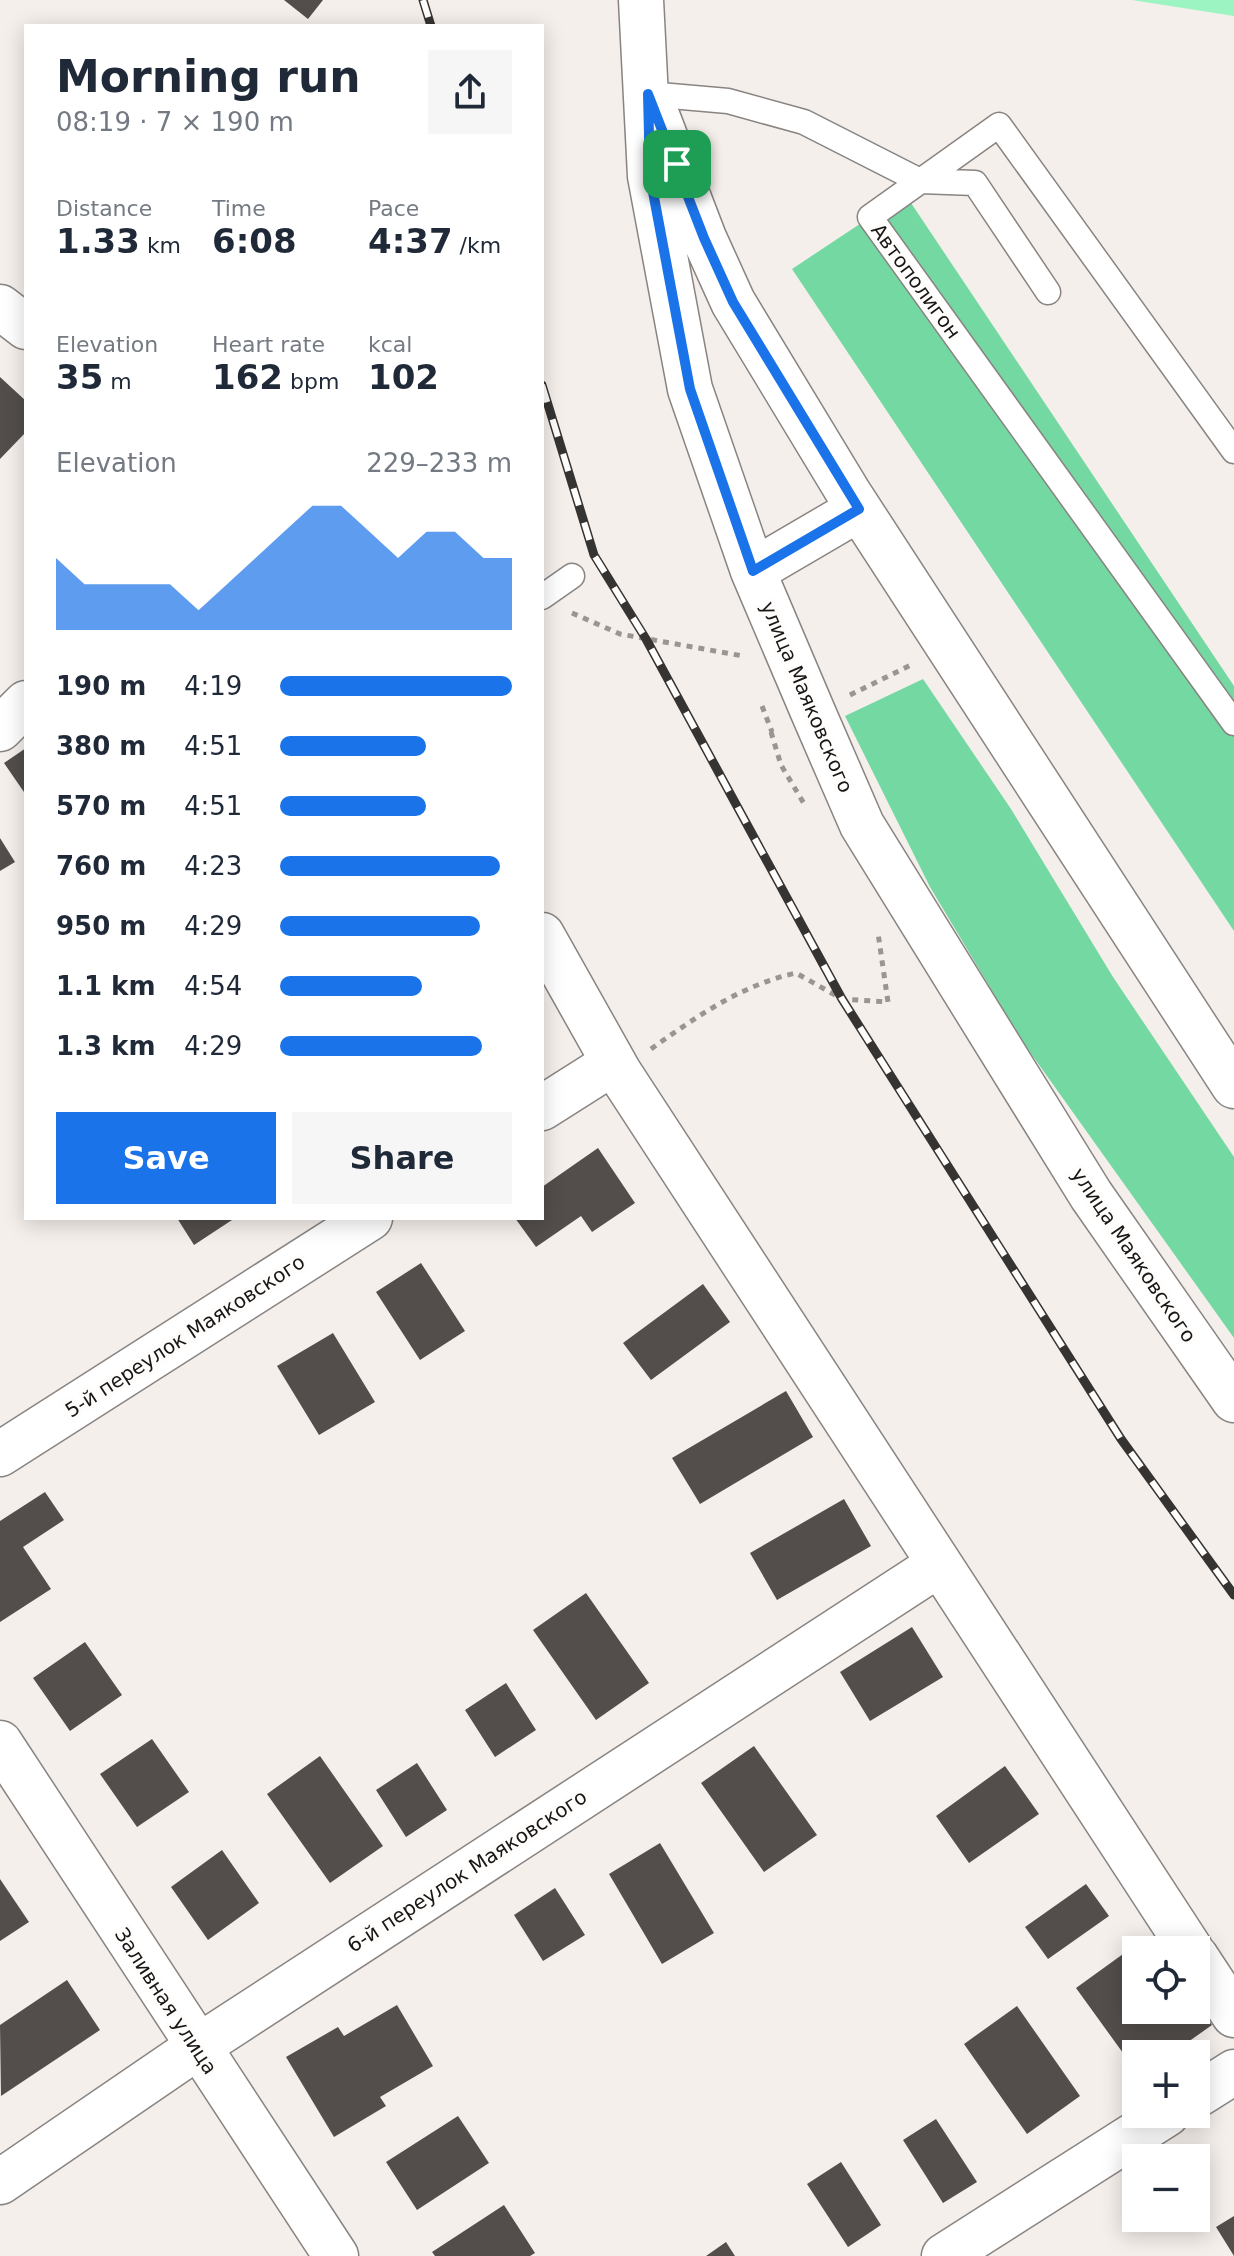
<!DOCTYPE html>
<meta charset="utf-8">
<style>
:root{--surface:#fff;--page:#f6f6f7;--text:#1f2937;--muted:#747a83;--accent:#1a73e8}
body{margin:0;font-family:"DejaVu Sans",sans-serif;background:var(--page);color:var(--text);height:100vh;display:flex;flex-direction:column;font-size:30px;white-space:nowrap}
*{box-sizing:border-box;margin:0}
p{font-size:26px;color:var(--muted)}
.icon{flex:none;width:44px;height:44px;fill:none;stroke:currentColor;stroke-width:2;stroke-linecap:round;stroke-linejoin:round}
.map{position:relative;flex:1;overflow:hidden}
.panel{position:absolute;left:24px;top:24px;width:520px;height:1196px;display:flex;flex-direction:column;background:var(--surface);border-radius:0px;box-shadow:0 4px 20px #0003}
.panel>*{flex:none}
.tools{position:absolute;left:1122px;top:1936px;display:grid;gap:16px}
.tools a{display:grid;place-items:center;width:88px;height:88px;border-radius:0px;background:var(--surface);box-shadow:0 4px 20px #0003;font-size:40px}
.pin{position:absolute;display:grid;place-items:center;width:68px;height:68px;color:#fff;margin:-34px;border-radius:16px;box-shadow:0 4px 12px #0006}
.round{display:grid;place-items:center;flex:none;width:84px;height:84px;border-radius:0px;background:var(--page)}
.overview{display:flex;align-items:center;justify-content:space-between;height:136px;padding:0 32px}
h1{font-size:44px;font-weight:800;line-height:60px}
.metrics{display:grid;grid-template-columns:repeat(3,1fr);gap:12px;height:136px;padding:8px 32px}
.metrics div{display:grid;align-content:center}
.metrics b{font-size:34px;font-weight:800}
.metrics small{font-size:22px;font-weight:400}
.metrics p{font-size:22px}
.chart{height:224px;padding:16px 32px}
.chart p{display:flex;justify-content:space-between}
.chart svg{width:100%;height:144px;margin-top:8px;fill:var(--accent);opacity:.7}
.action{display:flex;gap:16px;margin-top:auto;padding:16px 32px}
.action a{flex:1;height:92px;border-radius:0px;background:var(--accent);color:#fff;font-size:32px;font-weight:800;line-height:92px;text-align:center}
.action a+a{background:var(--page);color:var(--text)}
ul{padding:0 32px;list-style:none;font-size:26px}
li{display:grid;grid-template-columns:128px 96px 1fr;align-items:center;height:60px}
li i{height:20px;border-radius:10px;background:var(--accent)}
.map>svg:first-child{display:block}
</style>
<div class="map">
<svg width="1234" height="2256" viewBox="0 0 1234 2256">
<rect width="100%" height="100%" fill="#f5efeb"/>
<path fill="#9bf4c2" d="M1132,0h102v16z"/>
<path fill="#74d8a2" d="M905,194l329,492v245l-442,-662z
M923,679l88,130 102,168 121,180v181l-212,-297 -92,-154 -85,-171z"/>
<path fill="#534e4b" d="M284,0h39l-15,19z
M0,377l26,24v31l-26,27z
M26,748v47l-22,-32z
M0,838l15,24 -15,9z
M598,1148l37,55 -43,29 -11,-16 -45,31 -21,-29h27v-31z
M177,1218h54l1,2 -38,25z
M421,1263l44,68 -45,29 -44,-68z
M703,1284l27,38 -79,58 -28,-37z
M333,1333l42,69 -56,33 -42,-69z
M786,1391l27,46 -113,67 -28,-46z
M45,1492l19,28 -41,27 28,42 -51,33v-101z
M844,1499l27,47 -94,54 -27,-47z
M586,1593l63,90 -53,37 -63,-90z
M912,1627l31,50 -73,44 -30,-49z
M85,1642l37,53 -52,36 -37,-53z
M506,1683l30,47 -41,27 -30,-47z
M152,1739l37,53 -52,35 -37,-53z
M754,1746l63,89 -53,37 -63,-89z
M320,1756l63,90 -53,37 -63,-89z
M417,1763l30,47 -41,27 -30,-47z
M1005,1766l34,48 -70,49 -33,-47z
M660,1843l54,90 -52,31 -53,-90z
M222,1850l37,53 -51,37 -37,-53z
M0,1879l29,43 -29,19z
M1086,1884l23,32 -61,43 -23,-32z
M555,1888l30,47 -42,26 -29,-46z
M1148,1936l10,14h-22v60h60v-7l16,22 -41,29h-35v17l-60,-83z
M67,1980l33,50 -99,66 -1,-71z
M397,2005l36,61 -53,31 6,9 -52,31 -48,-80 52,-30 6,9z
M1017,2006l63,90 -53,38 -63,-90z
M458,2116l31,47 -72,47 -31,-48z
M936,2119l41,63 -34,21 -40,-63z
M841,2162l40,63 -33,22 -41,-63z
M504,2205l31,48 -5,3h-95l-3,-4z
M1234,2216v40l-18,-29z
M726,2242l9,14h-29z"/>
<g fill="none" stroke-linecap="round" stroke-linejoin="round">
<g stroke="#898481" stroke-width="27">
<path id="lane" d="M648,94l80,7 76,21 116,59 55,2 73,109
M1234,451l-235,-326 -129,92 364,506
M542,597l30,-21"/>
</g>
<g stroke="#898481" stroke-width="47">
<path id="street" d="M0,307l26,20
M0,729l26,-26
M542,935l77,137 572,878
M542,1108l71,-45
M0,1454l370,-236
M0,1743l336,513
M1196,1957l38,58
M1196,2096l38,-24
M0,2182l196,-134 742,-483
M944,2256l223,-142"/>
</g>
<g stroke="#898481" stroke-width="47">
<path id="secondary" d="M641,0l9,176 40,213 63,182 60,141 49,113 229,370 143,205
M658,118l46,120 29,64 115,190 386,594
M753,571l106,-62"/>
</g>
<path stroke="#9a9593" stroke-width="5" stroke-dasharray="6 6" stroke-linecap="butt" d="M572,613l48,21 123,22
M850,695l63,-31
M762,706l10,26
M771,732l10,33 25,42
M651,1049c45,-32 90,-64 145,-76l46,26 46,3 -10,-69"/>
<use href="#lane" stroke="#fff" stroke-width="24"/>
<use href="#street" stroke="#fff" stroke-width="44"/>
<use href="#secondary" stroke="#fff" stroke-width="44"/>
<g stroke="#363432" stroke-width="9">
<path id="rail" d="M423,0l8,26
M542,385l52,170 52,84 196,360 279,440 113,156"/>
</g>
<use href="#rail" stroke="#fefdfc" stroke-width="6" stroke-dasharray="18" stroke-linecap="butt"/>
</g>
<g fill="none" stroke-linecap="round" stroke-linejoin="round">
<g stroke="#fff" stroke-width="16">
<path id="route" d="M648,94l56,144 29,64 126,207 -106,62 -63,-182 -40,-213z"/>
</g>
<use href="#route" stroke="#1a73e8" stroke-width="10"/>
</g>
<g text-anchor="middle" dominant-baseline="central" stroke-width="8" stroke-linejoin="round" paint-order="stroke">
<g font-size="20" fill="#181615" stroke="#fefdfc">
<text transform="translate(916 281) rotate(54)">Автополигон</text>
<text transform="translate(807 697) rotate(67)">улица Маяковского</text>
<text transform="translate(1134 1255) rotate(56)">улица Маяковского</text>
<text transform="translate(185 1336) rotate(-33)">5-й переулок Маяковского</text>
<text transform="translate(467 1871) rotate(-33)">6-й переулок Маяковского</text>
<text transform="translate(166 2001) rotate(57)">Заливная улица</text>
</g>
</g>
</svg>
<div class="tools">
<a><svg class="icon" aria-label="locate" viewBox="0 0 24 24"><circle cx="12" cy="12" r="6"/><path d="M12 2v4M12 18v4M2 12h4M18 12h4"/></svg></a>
<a>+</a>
<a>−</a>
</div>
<div class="pin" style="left:677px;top:164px;background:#1e9e55"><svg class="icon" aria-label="arrive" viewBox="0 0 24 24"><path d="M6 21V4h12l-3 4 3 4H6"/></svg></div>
<section class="panel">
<div class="overview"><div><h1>Morning run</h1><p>08:19 · 7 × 190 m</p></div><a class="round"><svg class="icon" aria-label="share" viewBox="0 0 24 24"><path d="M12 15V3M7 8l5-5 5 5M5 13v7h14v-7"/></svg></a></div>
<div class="metrics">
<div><p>Distance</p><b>1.33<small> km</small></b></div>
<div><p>Time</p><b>6:08</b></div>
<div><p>Pace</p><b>4:37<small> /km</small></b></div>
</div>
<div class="metrics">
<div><p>Elevation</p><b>35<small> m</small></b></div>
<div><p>Heart rate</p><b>162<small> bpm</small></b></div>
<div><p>kcal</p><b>102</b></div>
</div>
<div class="chart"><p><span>Elevation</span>229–233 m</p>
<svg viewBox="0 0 160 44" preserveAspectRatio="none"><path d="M0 44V22L10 30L20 30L30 30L40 30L50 38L60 30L70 22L80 14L90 6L100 6L110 14L120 22L130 14L140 14L150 22L160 22V44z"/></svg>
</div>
<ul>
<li><b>190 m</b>4:19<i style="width:100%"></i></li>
<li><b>380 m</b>4:51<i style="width:63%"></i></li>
<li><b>570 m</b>4:51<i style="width:63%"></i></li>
<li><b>760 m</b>4:23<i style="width:95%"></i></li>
<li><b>950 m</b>4:29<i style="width:86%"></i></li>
<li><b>1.1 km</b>4:54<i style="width:61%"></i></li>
<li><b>1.3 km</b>4:29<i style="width:87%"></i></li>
</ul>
<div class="action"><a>Save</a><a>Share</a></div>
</section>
</div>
